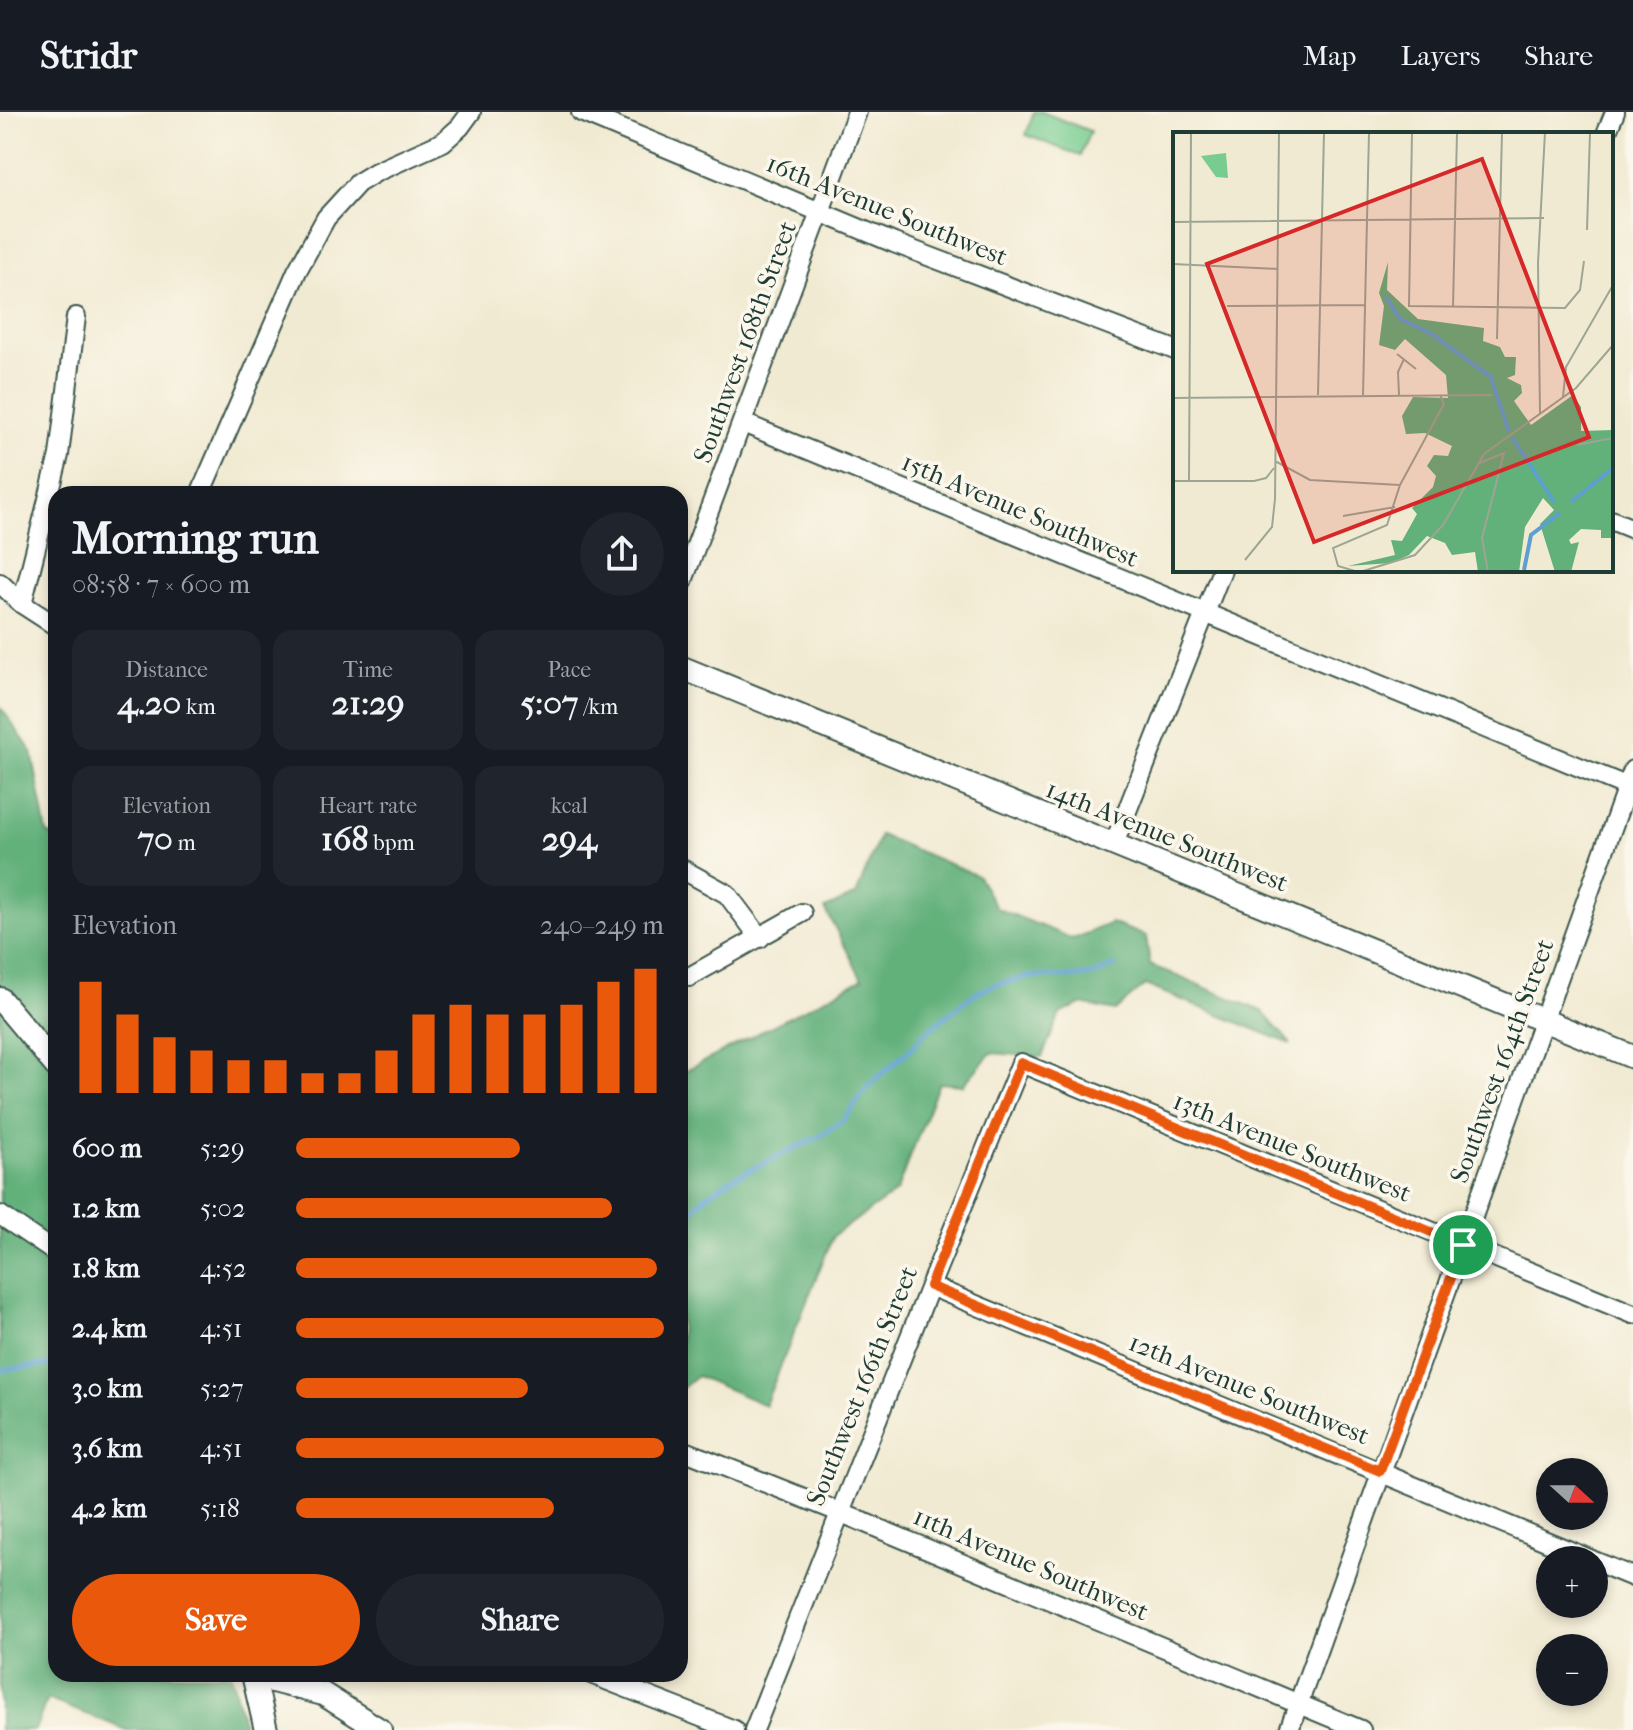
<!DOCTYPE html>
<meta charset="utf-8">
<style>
:root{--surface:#171b24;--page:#20242c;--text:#f1f3f6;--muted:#9ea1a6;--line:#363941;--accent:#ea580c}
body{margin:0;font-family:"IM FELL French Canon",serif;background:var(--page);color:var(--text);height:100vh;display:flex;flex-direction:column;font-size:30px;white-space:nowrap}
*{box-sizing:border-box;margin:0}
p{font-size:26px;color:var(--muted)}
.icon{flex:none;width:44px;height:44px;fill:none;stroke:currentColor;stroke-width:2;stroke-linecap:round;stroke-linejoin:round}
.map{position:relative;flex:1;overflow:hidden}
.side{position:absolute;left:48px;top:374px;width:640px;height:1196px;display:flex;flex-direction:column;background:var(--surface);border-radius:24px;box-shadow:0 4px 12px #0003}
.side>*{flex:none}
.needle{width:52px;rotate:111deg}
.tools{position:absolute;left:1536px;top:1346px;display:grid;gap:16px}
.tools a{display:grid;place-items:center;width:72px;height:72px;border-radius:50%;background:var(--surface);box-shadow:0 4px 12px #0003;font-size:40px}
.pin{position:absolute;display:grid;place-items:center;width:68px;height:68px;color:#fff;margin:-34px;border:4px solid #fff;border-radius:50%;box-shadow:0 2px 8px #0007}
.round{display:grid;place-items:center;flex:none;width:84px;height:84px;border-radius:42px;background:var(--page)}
.summary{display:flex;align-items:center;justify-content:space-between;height:136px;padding:0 24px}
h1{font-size:44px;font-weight:700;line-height:60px}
.stats{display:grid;grid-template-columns:repeat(3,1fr);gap:12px;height:136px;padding:8px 24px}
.stats div{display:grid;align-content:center;border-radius:20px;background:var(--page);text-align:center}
.stats b{font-size:34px;font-weight:700}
.stats small{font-size:22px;font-weight:400}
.stats p{font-size:22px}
.chart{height:224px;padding:16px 24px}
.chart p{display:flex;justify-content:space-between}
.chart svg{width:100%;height:144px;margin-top:8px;stroke:var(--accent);stroke-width:6}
.action{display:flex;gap:16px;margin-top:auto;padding:16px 24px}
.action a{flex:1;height:92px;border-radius:48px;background:var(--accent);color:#fff;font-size:32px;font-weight:700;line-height:92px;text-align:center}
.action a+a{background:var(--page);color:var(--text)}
ul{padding:0 24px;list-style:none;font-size:26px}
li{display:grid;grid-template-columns:128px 96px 1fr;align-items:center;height:60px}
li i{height:20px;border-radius:10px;background:var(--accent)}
header{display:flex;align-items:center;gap:48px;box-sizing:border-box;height:112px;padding:0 40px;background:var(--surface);border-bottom:2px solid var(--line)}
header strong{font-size:38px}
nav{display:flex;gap:44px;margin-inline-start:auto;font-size:28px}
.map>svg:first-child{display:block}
</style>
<header>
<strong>Stridr</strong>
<nav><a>Map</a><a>Layers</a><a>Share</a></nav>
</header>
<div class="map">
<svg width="1633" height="1618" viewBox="0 0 1633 1618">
<rect width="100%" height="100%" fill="#fbf7ec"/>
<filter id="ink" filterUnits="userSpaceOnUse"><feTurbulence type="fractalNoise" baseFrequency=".0125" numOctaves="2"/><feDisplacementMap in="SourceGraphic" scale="16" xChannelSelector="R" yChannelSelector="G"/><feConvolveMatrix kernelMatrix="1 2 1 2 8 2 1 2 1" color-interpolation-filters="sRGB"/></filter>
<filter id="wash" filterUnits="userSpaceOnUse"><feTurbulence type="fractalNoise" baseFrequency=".006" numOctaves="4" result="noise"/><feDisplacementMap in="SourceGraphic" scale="32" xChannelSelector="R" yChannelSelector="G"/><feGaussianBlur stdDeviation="1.8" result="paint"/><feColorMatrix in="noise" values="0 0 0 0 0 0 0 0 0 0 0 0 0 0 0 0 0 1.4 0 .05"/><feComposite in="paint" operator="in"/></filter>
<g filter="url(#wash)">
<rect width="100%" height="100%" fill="#f1ead2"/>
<path fill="#78cc8f" stroke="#4c8462" stroke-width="2" d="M1034,0h8l48,19 -10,25 -54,-21z"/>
<path fill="#62b07a" stroke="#407657" stroke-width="2" d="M0,594l32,46 15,81 9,6v835h175l14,56h-118l-80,-31 -12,31h-35z
M880,723l98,41 18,32 77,31 38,-16 35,13 4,29 112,46 29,33 -146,-59 -30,26 -34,-7 -21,10 -18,43 -51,-4 -28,32 -24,-2 -43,109 -63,44 -68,169 -68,-29 -17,14v-316l182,-95 -37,-70 31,-14z"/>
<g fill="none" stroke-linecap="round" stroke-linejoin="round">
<path stroke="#5ca0d1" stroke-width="5" d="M680,1111l26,-27 27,-18 87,-42 24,-16 25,-35 45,-39 10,-12 50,-40 20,-9 38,-9 47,1 17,-3 19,-9
M0,1258l56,-6"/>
</g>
</g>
<g filter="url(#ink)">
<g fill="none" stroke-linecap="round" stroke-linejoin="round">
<g stroke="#3e574c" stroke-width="22">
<path id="minor" d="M581,0l313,131 281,107
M1606,22l9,-22
M743,311l890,366
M200,382l97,-223 29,-53 32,-35 18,-11 67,-30 17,-15 11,-15
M1611,408l22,9
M0,471l22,21 34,22
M680,477l177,-477
M22,492l37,-149 17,-138
M1114,732l108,-274
M680,756l47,26 33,44
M689,865l113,-64
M0,1103l56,38
M930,1174l662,274
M680,1337l159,63 522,218
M1594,1449l39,16
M591,1562l143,56
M754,1618l176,-444 91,-223 612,251
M1289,1618l344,-960"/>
</g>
<g stroke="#3e574c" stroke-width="26">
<path id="tertiary" d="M680,555l953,390
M0,887l56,67
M253,1562l13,56
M253,1564l70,18 57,36"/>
</g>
<use href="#minor" stroke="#fff" stroke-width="18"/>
<use href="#tertiary" stroke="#fff" stroke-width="22"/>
</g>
</g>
<g fill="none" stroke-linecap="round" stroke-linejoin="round" filter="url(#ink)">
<g stroke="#fff" stroke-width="16">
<path id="route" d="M1021,951l442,182 -83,226 -450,-185z"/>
</g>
<use href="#route" stroke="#ea580c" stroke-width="10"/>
</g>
<g text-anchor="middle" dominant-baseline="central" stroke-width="7" stroke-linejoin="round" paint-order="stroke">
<g font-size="26" fill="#1f3d34" stroke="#fbf7ec">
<text transform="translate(887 98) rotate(22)">16th Avenue Southwest</text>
<text transform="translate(745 230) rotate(-70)">Southwest 168th Street</text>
<text transform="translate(1020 398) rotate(23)">15th Avenue Southwest</text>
<text transform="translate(1167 724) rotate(22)">14th Avenue Southwest</text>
<text transform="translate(1502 949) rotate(-70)">Southwest 164th Street</text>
<text transform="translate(1292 1035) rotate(22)">13th Avenue Southwest</text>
<text transform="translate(862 1274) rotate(-68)">Southwest 166th Street</text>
<text transform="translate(1249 1277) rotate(22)">12th Avenue Southwest</text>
<text transform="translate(1031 1452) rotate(23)">11th Avenue Southwest</text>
</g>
</g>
<g transform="translate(1173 20)">
<rect width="440" height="440" fill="#f1ead2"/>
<path d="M53,21l2,25 -12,-1 -15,-21z" fill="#78cc8f"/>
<path d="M215,130l-1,28 31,29 66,9 -1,13 17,6 5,10h11l-1,18 -8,3 14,7 1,8 -8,8 17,24 42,-30 8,12v24l32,-1v108h-12v-8l-20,-1 -12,11 2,4 8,-2 -8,30h-16l-15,-48 14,-14 -11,-12 -18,29 -6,45h-41l-3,-20 -23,3 -7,-12 -18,-7 -18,19 -18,8 -43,3 47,-11 -4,-15 11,1 15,-27 -5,-6 21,-21 3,-11 -9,-10 7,-11 14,1 4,-10 -27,-13 -19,1 -4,-18 11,-19 35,1 -2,-23 -41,-36 -10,11 -16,-5 5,-39 -5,-13z" fill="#62b07a"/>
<path fill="none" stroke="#5ca0d1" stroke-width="4" d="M213,165l14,22 30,14 61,44 18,55M339,305l42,65M398,370l42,-34M351,438l7,-35 29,-22"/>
<path fill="none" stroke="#9da593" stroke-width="2" d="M239,0l-3,174 156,2 15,-18 4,-29M0,90l371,-4M414,98l3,-98M0,132l105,5M54,174l138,-1M280,175l4,-175M324,207l5,-207M224,222l19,15M145,263l6,-263M190,263l6,-263M226,263l-1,-23 6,-13M390,265l3,-30 47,-82M0,266l319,-3M367,281l-2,-150 7,-131M404,313l36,-7M102,329l35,19 90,5M304,332l27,-11 -22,85 6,34M16,348l2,-348M0,349h81l12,-3 8,-10M170,384l52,-9M72,428l27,-33 3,-28 4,-367M185,440l-20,-6 -5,-18 54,-23 13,-40 44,-81 -4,-9M187,440l55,-17 28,-30 41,-71 92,-66 37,-43"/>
<path fill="#d62828" fill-opacity="0.15" stroke="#d62828" stroke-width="4" d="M309,27l107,278 -275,105 -107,-278z"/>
<rect width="440" height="440" fill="none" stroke="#1f3d34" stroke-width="4"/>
</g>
</svg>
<div class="tools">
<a><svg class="needle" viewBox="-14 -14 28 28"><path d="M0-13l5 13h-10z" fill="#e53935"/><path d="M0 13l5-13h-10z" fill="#9ea1a6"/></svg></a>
<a>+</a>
<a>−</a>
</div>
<div class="pin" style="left:1463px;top:1133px;background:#1e9e55"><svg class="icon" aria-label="arrive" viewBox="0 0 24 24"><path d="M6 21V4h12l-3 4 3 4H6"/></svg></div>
<section class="side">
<div class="summary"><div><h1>Morning run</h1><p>08:58 · 7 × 600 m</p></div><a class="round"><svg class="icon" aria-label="share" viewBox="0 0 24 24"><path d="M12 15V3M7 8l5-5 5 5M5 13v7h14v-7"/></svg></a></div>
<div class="stats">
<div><p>Distance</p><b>4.20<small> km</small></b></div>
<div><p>Time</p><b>21:29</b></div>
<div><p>Pace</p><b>5:07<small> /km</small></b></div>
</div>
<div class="stats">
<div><p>Elevation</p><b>70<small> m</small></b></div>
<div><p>Heart rate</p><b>168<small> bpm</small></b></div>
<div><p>kcal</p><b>294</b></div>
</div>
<div class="chart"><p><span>Elevation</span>240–249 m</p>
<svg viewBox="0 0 160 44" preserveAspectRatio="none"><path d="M5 44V10M15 44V20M25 44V27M35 44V31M45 44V34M55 44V34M65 44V38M75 44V38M85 44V31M95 44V20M105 44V17M115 44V20M125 44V20M135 44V17M145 44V10M155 44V6"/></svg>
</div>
<ul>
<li><b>600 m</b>5:29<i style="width:61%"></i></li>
<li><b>1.2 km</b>5:02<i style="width:86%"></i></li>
<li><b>1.8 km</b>4:52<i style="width:98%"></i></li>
<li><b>2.4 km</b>4:51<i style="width:100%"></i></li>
<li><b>3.0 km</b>5:27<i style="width:63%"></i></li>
<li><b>3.6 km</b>4:51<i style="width:100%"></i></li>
<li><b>4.2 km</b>5:18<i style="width:70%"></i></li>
</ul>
<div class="action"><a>Save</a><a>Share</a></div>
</section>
</div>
